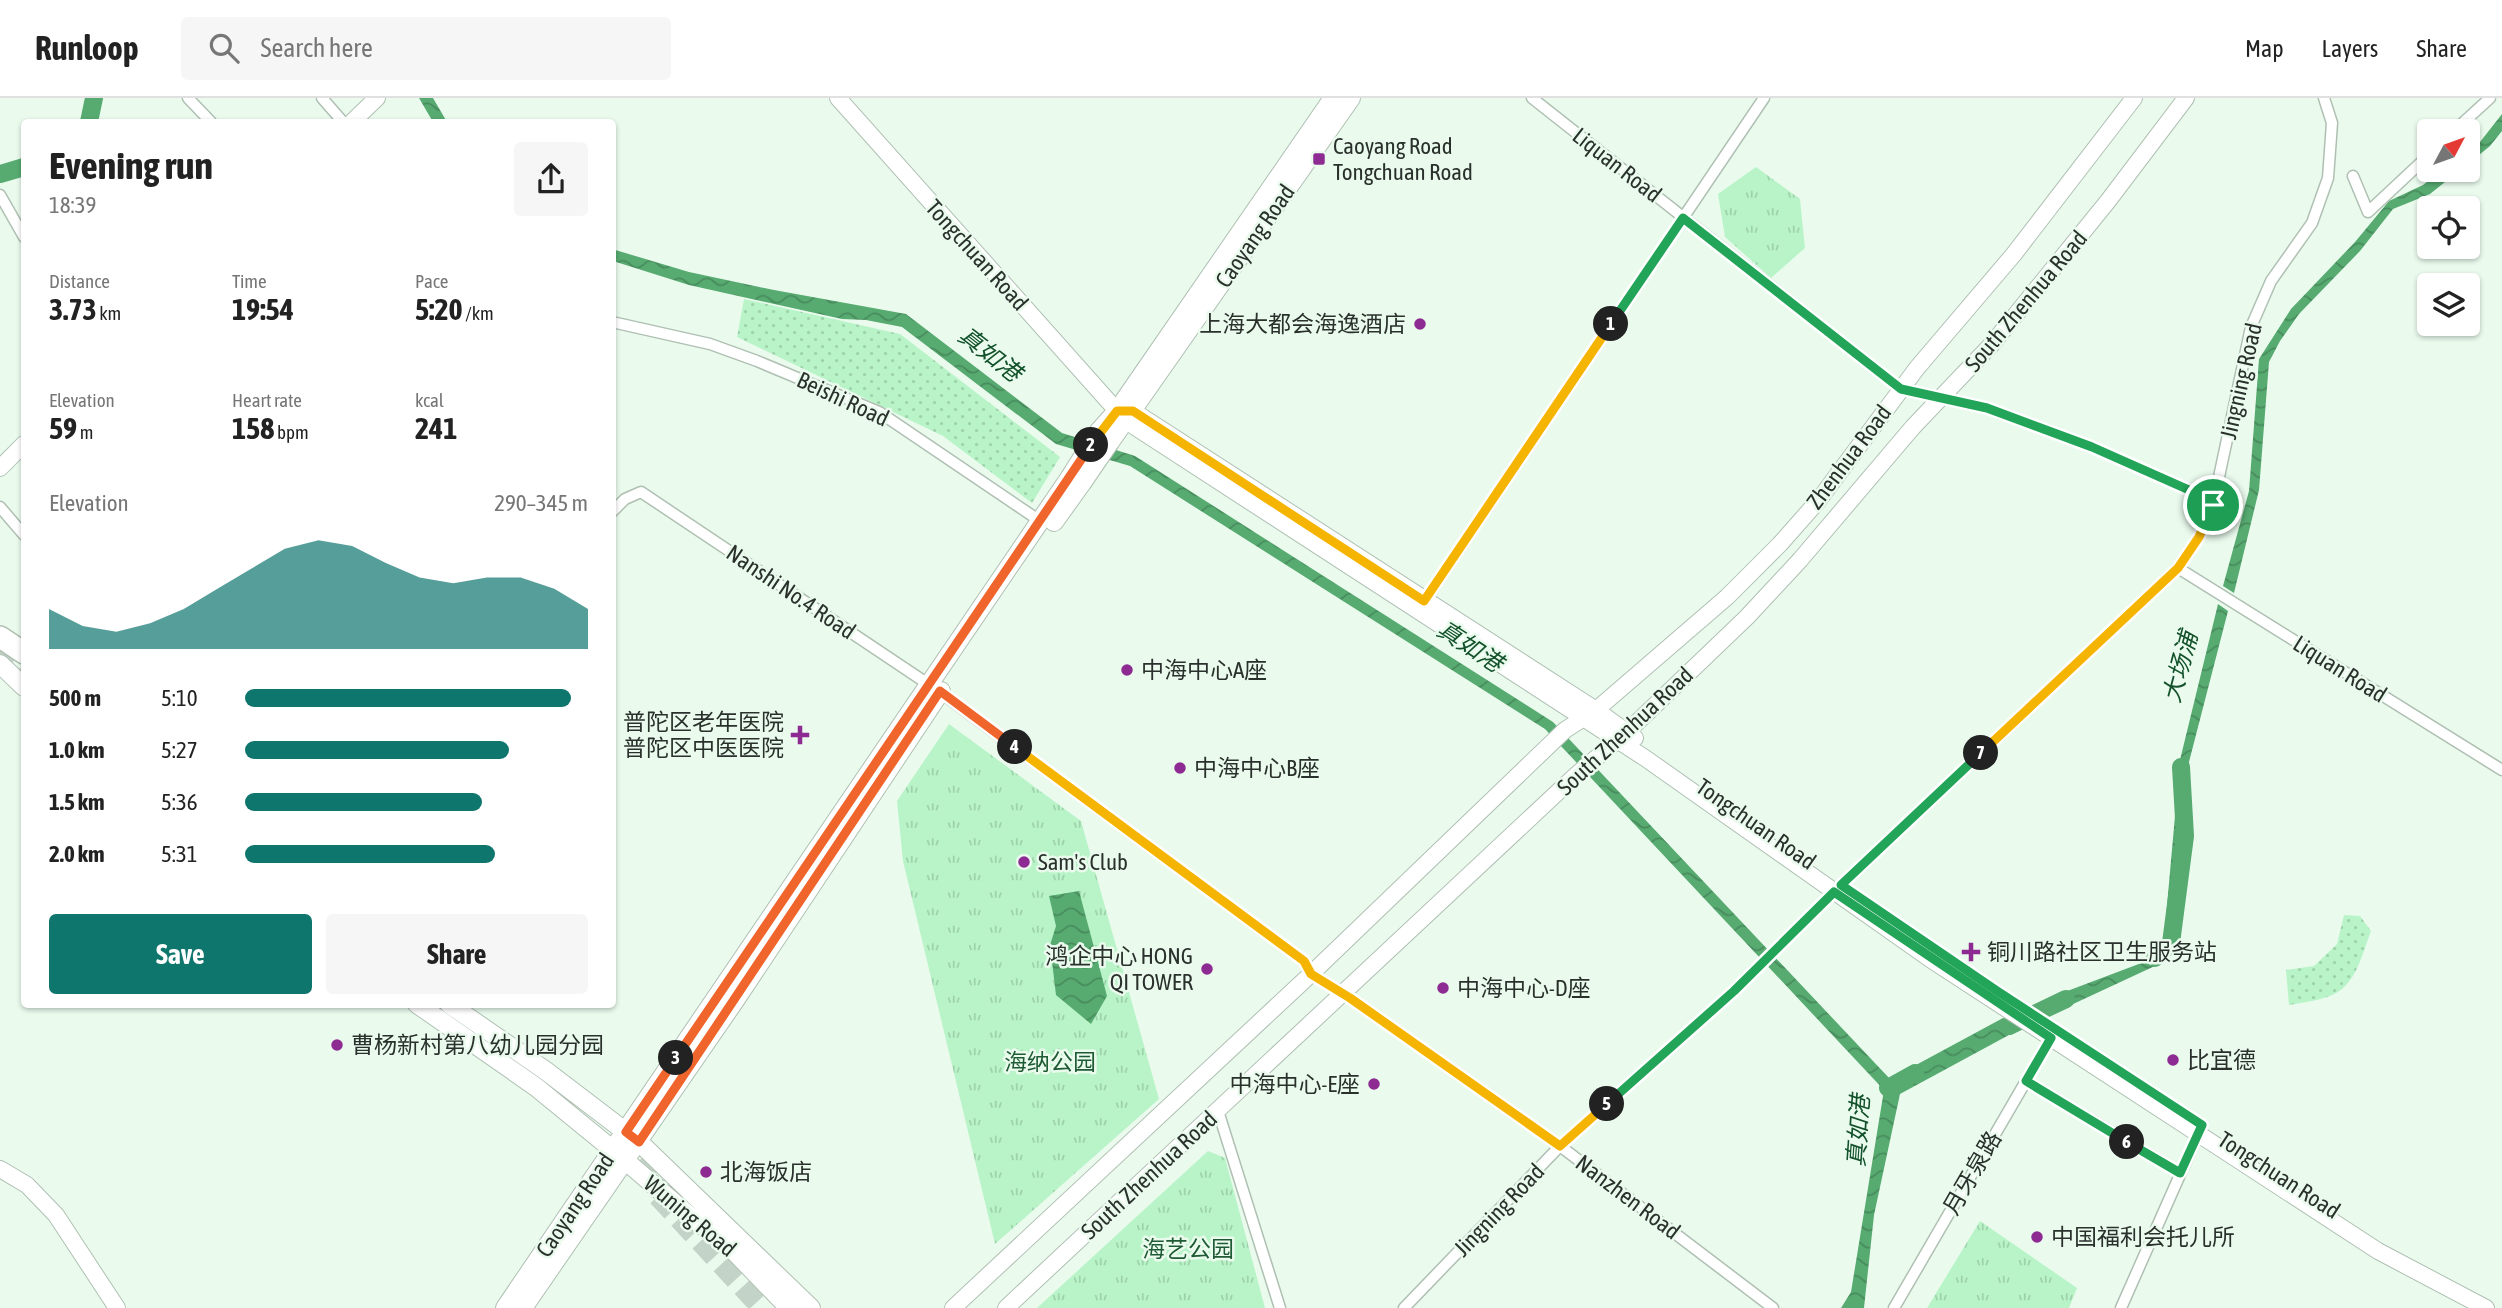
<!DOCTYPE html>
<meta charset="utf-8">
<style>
:root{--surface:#fff;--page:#f6f6f6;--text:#222;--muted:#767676;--line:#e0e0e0;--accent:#0f766e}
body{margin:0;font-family:"Asap Condensed","Noto Sans SC",sans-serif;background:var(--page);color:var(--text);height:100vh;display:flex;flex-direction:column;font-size:26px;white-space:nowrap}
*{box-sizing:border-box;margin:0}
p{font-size:23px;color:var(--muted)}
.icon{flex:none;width:38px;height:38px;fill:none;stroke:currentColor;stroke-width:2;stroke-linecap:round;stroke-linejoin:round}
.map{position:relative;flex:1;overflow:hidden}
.sheet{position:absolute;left:21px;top:21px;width:595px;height:889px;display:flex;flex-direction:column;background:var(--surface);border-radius:7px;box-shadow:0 2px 5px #0004}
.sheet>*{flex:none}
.needle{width:46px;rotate:49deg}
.fabs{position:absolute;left:2417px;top:21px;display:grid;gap:14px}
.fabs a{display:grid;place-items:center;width:63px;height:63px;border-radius:7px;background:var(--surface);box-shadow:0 2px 5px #0004;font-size:35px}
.pin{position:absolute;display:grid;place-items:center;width:60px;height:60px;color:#fff;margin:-30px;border:4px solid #fff;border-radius:50%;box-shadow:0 2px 7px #0007}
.km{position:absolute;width:35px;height:35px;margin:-18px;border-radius:50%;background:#222;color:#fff;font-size:19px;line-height:35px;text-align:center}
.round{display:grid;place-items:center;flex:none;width:74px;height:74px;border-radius:7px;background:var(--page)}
.summary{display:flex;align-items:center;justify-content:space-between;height:119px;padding:0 28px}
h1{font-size:38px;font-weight:700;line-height:52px}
.metrics{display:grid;grid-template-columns:repeat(3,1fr);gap:10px;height:119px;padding:7px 28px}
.metrics div{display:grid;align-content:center}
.metrics b{font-size:30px;font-weight:700}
.metrics small{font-size:19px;font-weight:400}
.metrics p{font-size:19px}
.chart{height:196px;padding:14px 28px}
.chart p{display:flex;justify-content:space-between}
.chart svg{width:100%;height:126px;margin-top:7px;fill:var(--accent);opacity:.7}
.primary-button{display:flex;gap:14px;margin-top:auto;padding:14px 28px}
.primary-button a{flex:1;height:80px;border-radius:7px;background:var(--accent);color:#fff;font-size:28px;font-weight:700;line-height:80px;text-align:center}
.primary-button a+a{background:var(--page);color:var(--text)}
ul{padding:0 28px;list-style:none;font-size:23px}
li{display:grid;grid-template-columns:112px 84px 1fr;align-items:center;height:52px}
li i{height:18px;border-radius:9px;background:var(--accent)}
header{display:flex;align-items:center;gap:42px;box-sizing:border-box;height:98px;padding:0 35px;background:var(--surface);border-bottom:2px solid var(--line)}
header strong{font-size:33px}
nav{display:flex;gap:38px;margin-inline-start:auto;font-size:24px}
.search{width:490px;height:63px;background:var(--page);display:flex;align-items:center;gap:18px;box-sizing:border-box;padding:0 24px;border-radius:7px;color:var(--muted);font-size:26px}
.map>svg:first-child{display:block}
</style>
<header>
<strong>Runloop</strong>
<div class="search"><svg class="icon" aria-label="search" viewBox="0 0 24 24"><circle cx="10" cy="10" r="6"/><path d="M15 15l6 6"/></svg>Search here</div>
<nav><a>Map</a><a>Layers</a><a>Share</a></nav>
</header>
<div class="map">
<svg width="2502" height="1210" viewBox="0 0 2502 1210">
<defs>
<pattern id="grass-dots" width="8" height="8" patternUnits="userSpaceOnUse" patternTransform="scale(1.75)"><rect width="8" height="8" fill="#b8f4c7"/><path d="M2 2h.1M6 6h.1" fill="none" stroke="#9ed2ab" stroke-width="1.8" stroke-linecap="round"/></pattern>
<pattern id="park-tufts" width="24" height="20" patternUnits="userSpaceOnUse" patternTransform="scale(1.75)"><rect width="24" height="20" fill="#b8f4c7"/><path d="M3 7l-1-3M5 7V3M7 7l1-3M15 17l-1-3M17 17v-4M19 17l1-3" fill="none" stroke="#9ed2ab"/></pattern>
<pattern id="water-waves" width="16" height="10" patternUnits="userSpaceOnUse" patternTransform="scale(1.75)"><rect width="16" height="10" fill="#57ab71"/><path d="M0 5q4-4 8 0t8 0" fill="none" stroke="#488c5d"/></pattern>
</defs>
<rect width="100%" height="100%" fill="#eafbee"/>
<path fill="url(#grass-dots)" d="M744,201l156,35 160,123 -28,46 -89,-67 -206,-99z
M2344,817l16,1 11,15c-7,18 -13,45 -29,58 -13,11 -37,13 -53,16l-3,-35 28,-4 23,-22z"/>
<path fill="url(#park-tufts)" d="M1756,69l44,32 5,49 -34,30 -46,-41 -7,-43z
M949,626l132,97 78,278 -164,145 -92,-383 -6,-60z
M1208,1053l17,7 40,150h-228z
M1980,1123l97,67 -8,20h-142z"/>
<path fill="url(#water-waves)" d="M419,0h14l14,24h-14z
M2502,16v17l-12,15 -22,18v-13l12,-9z
M2443,72h17l-30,24 -37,15 -33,42 -61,63 -19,27 -11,21 -10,128 -25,103 -11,-7 26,-95 10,-132 32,-50 64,-67 34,-41 34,-16z
M612,151l77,23 85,18 132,24 156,119 73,23 418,266 337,357 113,-61 17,11 -120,65 -26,121 -10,93h-23l10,-16 33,-202 -339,-361 -415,-263 -74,-22 -154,-117 -36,-7 -24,-1 -153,-34 -76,-24z
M2218,506l10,7 -46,178 3,47 -14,107 -14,22 -86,40 -25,4 -7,-4 23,-12 90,-34 12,-20 16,-179z
M1079,793l28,105 -16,28 -35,-29 -6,-50 6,-19 -7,-30z"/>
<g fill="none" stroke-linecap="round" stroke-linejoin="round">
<path stroke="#57ab71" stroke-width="18" d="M89,24l5,-24
M0,76l24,-7
M2155,860l16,-15 14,-107 -4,-69
M2009,928l57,-27
M1888,990l27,-15"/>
<path stroke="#c4d3c7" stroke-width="21" stroke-dasharray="21 10" stroke-linecap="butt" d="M0,547l24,24
M618,1040l46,48
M658,1098l104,112"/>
<g stroke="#afc0b3" stroke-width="13">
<path id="street" d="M188,0l23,24
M322,0l21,24
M1532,0l369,291 86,19 105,39 97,43 24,15
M2454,33l36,-33
M2353,78l15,36 61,-57
M0,97l24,42
M612,224l98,22 47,17 122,51 164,111
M0,409l24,28
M612,414l13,-13 16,-7 299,200 364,269 7,13 39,24 210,148 213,162
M2178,470l324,202
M1423,505l341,-505
M2026,983l154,92
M1218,1013l62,197
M1404,1210l156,-162 174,-155 107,-106 337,-317 21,-31 14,-32 38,-178 20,-46 41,-58 16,-45 4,-55 -8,-25
M1894,1210l157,-270
M2121,1210l81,-183"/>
</g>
<g stroke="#afc0b3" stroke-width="18">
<path id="secondary" d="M838,0l288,323 519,337 285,201 448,292 108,57
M352,24l25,-24
M1121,313h12l463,299 39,28
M0,370l24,-24
M0,1071l27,16 29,30 61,93
M953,1210l358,-334 254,-244 31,-20 131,-113 53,-53 38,-43 99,-133 97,-114 120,-156
M1006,1210l569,-532 52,-44 120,-115 53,-57 113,-133 79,-83 116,-143 78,-103"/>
</g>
<g stroke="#afc0b3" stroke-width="20">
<path id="primary" d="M1099,333l18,-20 216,-313
M1110,344l241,-344
M1054,424l28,-39
M0,566l24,23
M417,906l119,83 77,63 79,68 35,26 62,64
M449,906l97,67 93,71 172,166
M505,1210l565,-831
M523,1210l211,-306 207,-311"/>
</g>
<g stroke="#afc0b3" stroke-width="24">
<path id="highway" d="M0,539l24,16"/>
</g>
<use href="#street" stroke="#fff" stroke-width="10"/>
<use href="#secondary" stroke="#fff" stroke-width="16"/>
<use href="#primary" stroke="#fff" stroke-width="18"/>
<use href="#highway" stroke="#fff" stroke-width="21"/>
<g stroke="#afc0b3" stroke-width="20" stroke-linecap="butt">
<path id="primary-bridge" d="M1070,379l29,-46
M1082,385l28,-41"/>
</g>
<use href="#primary-bridge" stroke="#fff" stroke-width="18"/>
</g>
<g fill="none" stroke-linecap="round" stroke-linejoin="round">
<g stroke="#fff" stroke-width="14">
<path id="split-1" d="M1611,226l72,-106 218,171 86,19 105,39 97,43 24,15"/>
</g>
<g stroke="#fff" stroke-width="14">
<path id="split-2" d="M1091,347l26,-34h16l291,190 187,-277"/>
</g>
<g stroke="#fff" stroke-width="14">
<path id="split-3" d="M676,960l415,-613"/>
</g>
<g stroke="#fff" stroke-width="14">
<path id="split-4" d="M676,960l-50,74 13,10 301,-451 75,56"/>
</g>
<g stroke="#fff" stroke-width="14">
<path id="split-5" d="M1015,649l289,214 7,13 39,24 210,148 47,-42"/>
</g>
<g stroke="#fff" stroke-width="14">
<path id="split-6" d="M1607,1006l127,-113 100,-99 217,146 -25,43 101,61"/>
</g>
<g stroke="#fff" stroke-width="14">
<path id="split-7" d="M1981,655l-140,132 156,106 205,134 -22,48 -53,-31"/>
</g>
<g stroke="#fff" stroke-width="14">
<path id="split-8" d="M1981,655l197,-185 21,-31 14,-32"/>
</g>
<use href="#split-1" stroke="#22a559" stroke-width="9"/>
<use href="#split-2" stroke="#f5b400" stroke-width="9"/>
<use href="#split-3" stroke="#f0652b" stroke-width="9"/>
<use href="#split-4" stroke="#f0652b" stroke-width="9"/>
<use href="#split-5" stroke="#f5b400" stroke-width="9"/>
<use href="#split-6" stroke="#22a559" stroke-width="9"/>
<use href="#split-7" stroke="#22a559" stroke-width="9"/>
<use href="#split-8" stroke="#f5b400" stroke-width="9"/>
</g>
<g fill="#8e2b93" stroke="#eafbee" stroke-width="2.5">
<rect x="1312" y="54" width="14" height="14" rx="3.5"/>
<circle cx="1420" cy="226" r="7"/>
<circle cx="1127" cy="572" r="7"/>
<path d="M796.5 626.5h7v7h7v7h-7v7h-7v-7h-7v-7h7z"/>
<circle cx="1180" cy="670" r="7"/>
<circle cx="1024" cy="764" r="7"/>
<path d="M1967.5 843.5h7v7h7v7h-7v7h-7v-7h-7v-7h7z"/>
<circle cx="1207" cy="871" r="7"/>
<circle cx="1443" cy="890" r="7"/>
<circle cx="337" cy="947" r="7"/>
<circle cx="2173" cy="962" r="7"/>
<circle cx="1374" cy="986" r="7"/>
<circle cx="706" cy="1074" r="7"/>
<circle cx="2037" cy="1139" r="7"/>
</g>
<g text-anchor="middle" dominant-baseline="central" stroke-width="5" stroke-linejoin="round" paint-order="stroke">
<g font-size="23" fill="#2a312c" stroke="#eafbee" text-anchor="start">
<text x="1333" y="48">Caoyang Road<tspan x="1333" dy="26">Tongchuan Road</tspan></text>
<text x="1406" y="226" text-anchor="end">上海大都会海逸酒店</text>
<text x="1141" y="572">中海中心A座</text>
<text x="784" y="624" text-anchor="end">普陀区老年医院<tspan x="784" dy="26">普陀区中医医院</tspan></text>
<text x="1194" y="670">中海中心B座</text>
<text x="1038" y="764">Sam's Club</text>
<text x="1987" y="854">铜川路社区卫生服务站</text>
<text x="1193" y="858" text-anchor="end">鸿企中心 HONG<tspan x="1193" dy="26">QI TOWER</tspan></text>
<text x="1457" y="890">中海中心-D座</text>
<text x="351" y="947">曹杨新村第八幼儿园分园</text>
<text x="2187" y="962">比宜德</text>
<text x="1360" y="986" text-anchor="end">中海中心-E座</text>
<text x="720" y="1074">北海饭店</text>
<text x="2051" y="1139">中国福利会托儿所</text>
</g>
<g font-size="23" fill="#2a312c" stroke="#eafbee">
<text transform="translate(1617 67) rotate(38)">Liquan Road</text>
<text transform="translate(1255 138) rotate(-55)">Caoyang Road</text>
<text transform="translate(977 157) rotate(48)">Tongchuan Road</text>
<text transform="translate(2026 203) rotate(-50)">South Zhenhua Road</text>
<text transform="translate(2241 283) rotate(-77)">Jingning Road</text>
<text transform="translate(843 301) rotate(25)">Beishi Road</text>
<text transform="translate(1849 359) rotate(-53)">Zhenhua Road</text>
<text transform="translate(791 494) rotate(34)">Nanshi No.4 Road</text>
<text transform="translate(2340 571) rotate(32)">Liquan Road</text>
<text transform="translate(1625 633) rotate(-43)">South Zhenhua Road</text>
<text transform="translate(1756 726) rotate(35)">Tongchuan Road</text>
<text transform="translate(1972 1075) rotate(-60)">月牙泉路</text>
<text transform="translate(1149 1077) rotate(-43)">South Zhenhua Road</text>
<text transform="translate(2279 1077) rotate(33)">Tongchuan Road</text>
<text transform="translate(1628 1099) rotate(37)">Nanzhen Road</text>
<text transform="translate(575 1107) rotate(-56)">Caoyang Road</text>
<text transform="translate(1499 1112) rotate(-46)">Jingning Road</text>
<text transform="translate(690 1118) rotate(40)">Wuning Road</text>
</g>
<g font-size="23" fill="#1e5b34" stroke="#eafbee">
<text x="1050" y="964">海纳公园</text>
<text x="1188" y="1151">海艺公园</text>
</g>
<g font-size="24" font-style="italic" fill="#12512a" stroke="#eafbee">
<text transform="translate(990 256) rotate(38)">真如港</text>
<text transform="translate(1470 548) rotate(33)">真如港</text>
<text transform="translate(2180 569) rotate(-75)">大场浦</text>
<text transform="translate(1858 1033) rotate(-86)">真如港</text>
</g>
</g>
</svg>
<div class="fabs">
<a><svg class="needle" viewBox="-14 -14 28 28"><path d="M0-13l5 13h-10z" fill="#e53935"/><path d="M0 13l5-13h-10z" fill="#767676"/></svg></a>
<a><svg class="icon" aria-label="locate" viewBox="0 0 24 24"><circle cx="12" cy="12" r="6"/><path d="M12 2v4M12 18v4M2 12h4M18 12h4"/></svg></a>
<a><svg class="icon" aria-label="layers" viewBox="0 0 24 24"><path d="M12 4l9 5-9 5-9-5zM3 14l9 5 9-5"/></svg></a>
</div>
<div class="pin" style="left:2213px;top:407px;background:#1e9e55"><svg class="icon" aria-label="arrive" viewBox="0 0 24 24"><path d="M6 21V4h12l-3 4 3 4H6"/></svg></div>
<b class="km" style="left:1611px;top:226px">1</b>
<b class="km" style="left:1091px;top:347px">2</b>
<b class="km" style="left:676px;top:960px">3</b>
<b class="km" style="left:1015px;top:649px">4</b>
<b class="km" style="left:1607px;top:1006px">5</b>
<b class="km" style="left:2127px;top:1044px">6</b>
<b class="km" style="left:1981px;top:655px">7</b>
<section class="sheet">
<div class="summary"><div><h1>Evening run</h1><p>18:39</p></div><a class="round"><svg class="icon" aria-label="share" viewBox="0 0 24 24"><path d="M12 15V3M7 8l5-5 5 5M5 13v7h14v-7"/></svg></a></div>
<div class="metrics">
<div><p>Distance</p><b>3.73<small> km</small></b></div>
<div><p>Time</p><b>19:54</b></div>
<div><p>Pace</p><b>5:20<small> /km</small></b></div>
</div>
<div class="metrics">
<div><p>Elevation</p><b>59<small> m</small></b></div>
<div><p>Heart rate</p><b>158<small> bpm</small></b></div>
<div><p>kcal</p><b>241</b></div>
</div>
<div class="chart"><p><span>Elevation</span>290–345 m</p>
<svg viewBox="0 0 160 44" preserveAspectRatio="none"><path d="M0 44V30L10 36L20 38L30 35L40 30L50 23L60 16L70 9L80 6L90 8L100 14L110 19L120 21L130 19L140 19L150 23L160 30V44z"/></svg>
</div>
<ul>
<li><b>500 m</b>5:10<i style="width:95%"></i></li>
<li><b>1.0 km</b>5:27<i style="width:77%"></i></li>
<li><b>1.5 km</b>5:36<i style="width:69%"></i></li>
<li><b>2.0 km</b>5:31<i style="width:73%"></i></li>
</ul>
<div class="primary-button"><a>Save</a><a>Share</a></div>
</section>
</div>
